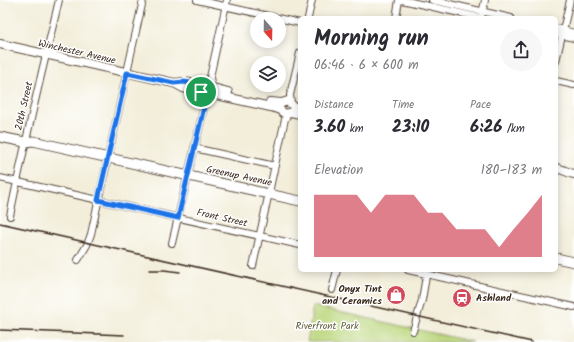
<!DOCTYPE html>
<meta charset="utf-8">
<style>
:root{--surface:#fff;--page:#f7f7f7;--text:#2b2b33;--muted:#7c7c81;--accent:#d1495b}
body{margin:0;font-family:Kalam,sans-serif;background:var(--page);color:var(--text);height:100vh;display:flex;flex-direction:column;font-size:15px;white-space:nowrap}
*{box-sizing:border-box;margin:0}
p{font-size:13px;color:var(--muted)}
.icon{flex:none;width:22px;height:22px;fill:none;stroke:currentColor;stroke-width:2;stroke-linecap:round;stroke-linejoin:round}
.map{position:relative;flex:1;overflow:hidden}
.panel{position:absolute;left:298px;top:16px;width:260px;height:256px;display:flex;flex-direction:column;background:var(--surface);border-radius:6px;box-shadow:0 2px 10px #0003}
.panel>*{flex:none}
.needle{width:26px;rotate:160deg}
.fabs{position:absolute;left:250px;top:12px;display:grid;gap:8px}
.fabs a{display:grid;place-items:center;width:36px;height:36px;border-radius:50%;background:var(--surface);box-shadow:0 2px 10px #0003;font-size:20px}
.pin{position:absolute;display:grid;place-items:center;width:34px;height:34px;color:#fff;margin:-17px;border:2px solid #fff;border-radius:50%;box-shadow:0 1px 4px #0007}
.round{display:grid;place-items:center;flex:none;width:42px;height:42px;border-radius:21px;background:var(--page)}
.summary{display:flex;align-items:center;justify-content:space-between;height:68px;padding:0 16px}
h1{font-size:22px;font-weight:700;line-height:30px}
.metrics{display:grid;grid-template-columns:repeat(3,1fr);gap:6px;height:68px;padding:4px 16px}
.metrics div{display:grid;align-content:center}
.metrics b{font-size:17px;font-weight:700}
.metrics small{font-size:11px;font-weight:400}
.metrics p{font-size:11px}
.chart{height:112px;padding:8px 16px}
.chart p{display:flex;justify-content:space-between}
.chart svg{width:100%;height:72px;margin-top:4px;fill:var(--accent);opacity:.7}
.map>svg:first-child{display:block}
</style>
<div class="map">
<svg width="574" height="342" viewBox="0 0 574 342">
<rect width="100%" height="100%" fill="#fff"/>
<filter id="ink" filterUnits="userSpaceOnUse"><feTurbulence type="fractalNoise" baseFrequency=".025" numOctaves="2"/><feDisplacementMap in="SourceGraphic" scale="8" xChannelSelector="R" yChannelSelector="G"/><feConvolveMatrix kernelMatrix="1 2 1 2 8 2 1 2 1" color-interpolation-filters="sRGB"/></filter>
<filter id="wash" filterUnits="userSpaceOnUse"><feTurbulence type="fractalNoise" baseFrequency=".012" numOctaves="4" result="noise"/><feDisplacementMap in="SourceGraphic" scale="16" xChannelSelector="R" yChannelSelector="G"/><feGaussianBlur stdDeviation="0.9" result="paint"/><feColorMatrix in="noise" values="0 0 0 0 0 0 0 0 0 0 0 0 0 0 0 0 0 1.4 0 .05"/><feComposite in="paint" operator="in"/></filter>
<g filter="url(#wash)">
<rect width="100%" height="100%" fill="#f3eeda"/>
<path fill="#bbd67b" stroke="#7b804c" d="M313,306l160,36h-166z"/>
</g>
<g filter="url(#ink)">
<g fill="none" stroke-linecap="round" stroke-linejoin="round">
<g stroke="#57473a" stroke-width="8">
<path id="minor" d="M197,0l103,23
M402,0l80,18
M432,0l79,18
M482,14l3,-14
M308,18l4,-18
M396,18l3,-18
M556,28l18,5
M556,34l18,4
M556,61l14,-61
M556,81l18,4
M211,84l-1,-7 17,-77
M291,103l-1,-8 10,-42
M194,148l81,18
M0,178l300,67
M10,216c14,-72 32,-144 49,-216
M172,243l33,-140 4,-7
M78,260l9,-15 4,-11 52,-234
M253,266l32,-147 3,-5
M408,270l166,37
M332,290l5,-20
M413,331l9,-31 5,-30"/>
</g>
<g stroke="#57473a" stroke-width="10">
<path id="major" d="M0,44l174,39 9,5 18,4 5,4 6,-2
M174,83l10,-1 18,3
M213,88l15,4
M212,94l63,14 5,2 5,4 6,-2 9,2
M270,102l12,1 6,-2 6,6 6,1
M556,168c7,1 12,5 18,6"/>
</g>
<g stroke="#57473a" stroke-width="11">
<path id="highway" d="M0,137l25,5 8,-1 267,60
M556,258l18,4"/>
</g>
<use href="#minor" stroke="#fff" stroke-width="6"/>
<use href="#major" stroke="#fff" stroke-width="8"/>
<use href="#highway" stroke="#fff" stroke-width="9"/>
<path stroke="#3b2a1e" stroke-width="1.5" d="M0,223l532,119
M149,270h15l16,2
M0,330l124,5"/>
</g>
</g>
<g fill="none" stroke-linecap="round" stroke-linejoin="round" filter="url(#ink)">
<g stroke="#fff" stroke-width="8">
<path id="route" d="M127,73l47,10 10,-1 18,3 -2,5 4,5 1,8 -27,115 -80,-18z"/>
</g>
<use href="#route" stroke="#1a73e8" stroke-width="5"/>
</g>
<defs>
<g id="shop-disc" transform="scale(1)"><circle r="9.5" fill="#d1495b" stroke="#fff"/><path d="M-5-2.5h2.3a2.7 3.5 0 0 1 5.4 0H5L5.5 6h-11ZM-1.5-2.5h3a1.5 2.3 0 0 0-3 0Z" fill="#fff"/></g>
<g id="station-disc" transform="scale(1)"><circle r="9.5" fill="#d1495b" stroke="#fff"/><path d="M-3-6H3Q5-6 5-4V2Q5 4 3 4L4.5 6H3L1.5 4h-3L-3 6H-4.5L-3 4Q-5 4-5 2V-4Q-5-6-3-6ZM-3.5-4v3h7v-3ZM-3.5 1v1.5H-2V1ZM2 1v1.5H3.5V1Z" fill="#fff"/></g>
</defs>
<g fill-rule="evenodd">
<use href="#shop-disc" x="396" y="295"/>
<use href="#station-disc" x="462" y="298"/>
</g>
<g text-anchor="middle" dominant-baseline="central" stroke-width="3" stroke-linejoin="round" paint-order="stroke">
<g font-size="10" fill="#3b2a1e" stroke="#fff">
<text transform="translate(77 52) rotate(13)">Winchester Avenue</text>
<text transform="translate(24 106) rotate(-77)">20th Street</text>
<text transform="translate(239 176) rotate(12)">Greenup Avenue</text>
<text transform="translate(222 218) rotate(13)">Front Street</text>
</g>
<g font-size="10" font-weight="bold" fill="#3b2a1e" stroke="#fff" text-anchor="end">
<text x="382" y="289">Onyx Tint<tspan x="382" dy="12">and Ceramics</tspan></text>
<text x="476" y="298" text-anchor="start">Ashland</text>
</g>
<g font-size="10" fill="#615e3a" stroke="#fff">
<text x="327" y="326">Riverfront Park</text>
</g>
</g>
</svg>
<div class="fabs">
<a><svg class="needle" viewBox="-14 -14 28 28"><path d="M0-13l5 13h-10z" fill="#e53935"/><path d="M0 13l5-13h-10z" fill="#7c7c81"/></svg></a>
<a><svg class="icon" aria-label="layers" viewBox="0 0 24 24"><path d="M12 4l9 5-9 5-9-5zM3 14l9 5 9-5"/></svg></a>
</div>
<div class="pin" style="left:201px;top:92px;background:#1e9e55"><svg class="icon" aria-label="arrive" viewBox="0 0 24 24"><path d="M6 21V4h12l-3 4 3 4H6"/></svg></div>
<section class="panel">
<div class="summary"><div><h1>Morning run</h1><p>06:46 · 6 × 600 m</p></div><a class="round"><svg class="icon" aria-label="share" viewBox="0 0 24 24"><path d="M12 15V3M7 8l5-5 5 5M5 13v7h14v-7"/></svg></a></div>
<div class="metrics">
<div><p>Distance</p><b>3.60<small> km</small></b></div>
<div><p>Time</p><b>23:10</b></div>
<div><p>Pace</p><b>6:26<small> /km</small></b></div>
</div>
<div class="chart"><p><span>Elevation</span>180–183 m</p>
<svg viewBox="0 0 160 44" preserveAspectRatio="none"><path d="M0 44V6L10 6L20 6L30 6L40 17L50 6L60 6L70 6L80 17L90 17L100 27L110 27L120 27L130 38L140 27L150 17L160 6V44z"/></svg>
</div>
</section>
</div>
